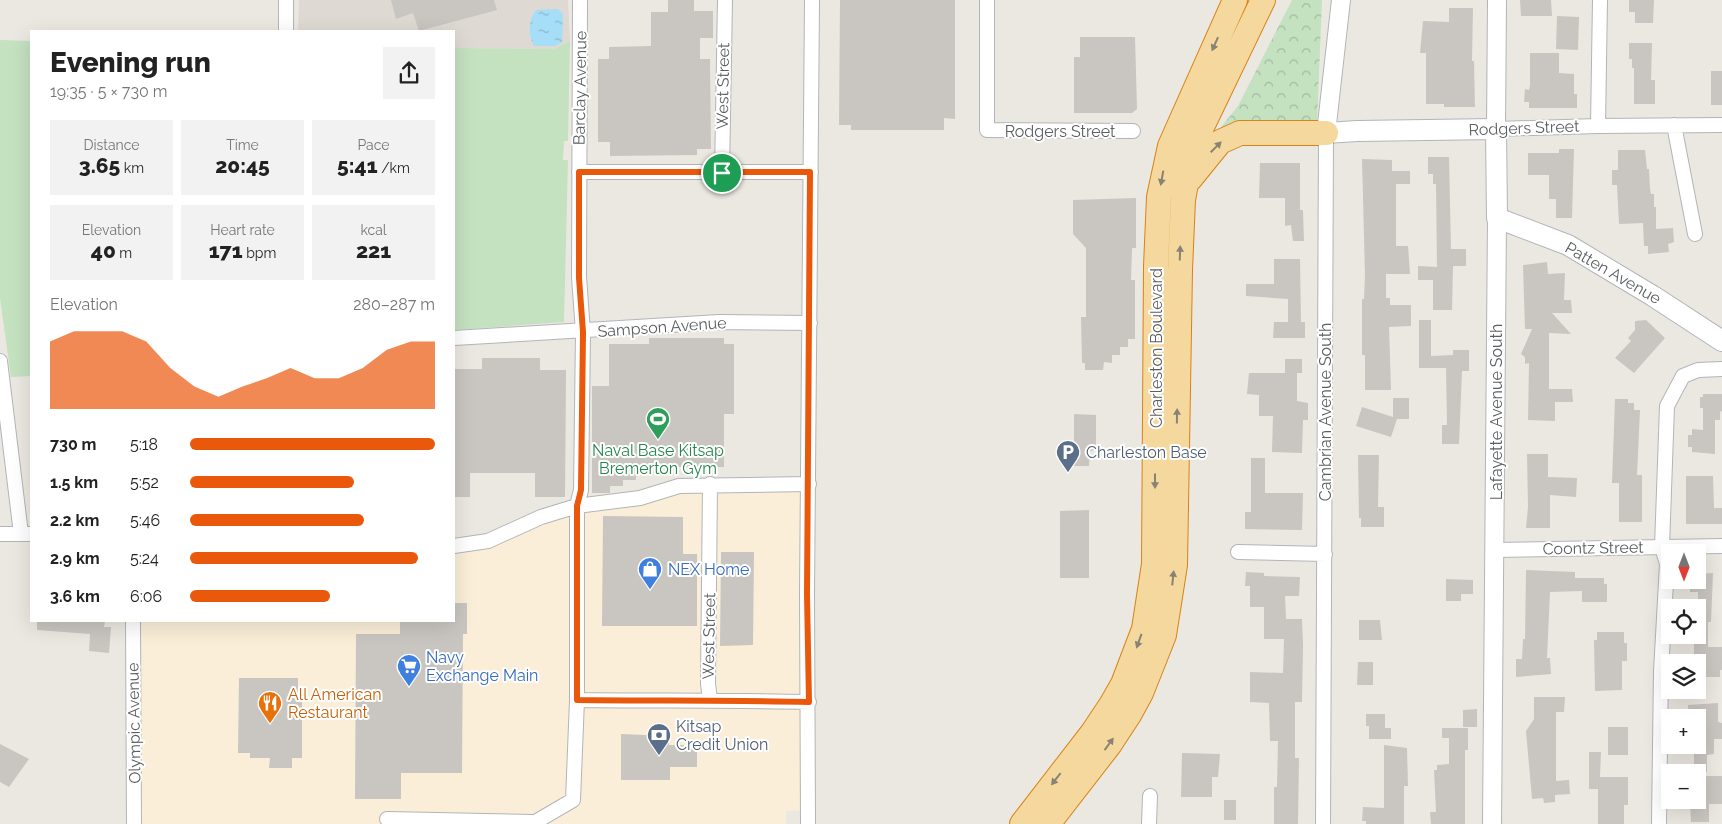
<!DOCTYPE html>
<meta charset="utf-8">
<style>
:root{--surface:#fff;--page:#f2f2f2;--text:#222;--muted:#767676;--accent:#ea580c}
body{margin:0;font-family:Raleway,sans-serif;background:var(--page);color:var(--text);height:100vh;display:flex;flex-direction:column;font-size:19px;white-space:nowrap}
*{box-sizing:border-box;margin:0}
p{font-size:16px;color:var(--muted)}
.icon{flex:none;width:28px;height:28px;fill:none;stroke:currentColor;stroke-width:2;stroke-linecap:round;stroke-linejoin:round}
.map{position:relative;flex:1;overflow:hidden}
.side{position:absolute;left:30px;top:30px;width:425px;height:592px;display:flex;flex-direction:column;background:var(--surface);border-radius:0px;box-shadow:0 5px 20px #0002}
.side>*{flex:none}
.needle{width:32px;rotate:180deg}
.fabs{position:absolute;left:1661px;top:544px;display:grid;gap:10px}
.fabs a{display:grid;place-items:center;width:45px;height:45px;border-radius:0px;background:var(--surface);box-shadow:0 5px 20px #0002;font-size:25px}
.pin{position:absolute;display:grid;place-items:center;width:42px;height:42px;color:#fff;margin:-21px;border:2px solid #fff;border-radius:50%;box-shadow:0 1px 5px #0007}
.round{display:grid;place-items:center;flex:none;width:52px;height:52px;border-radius:0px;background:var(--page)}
.headline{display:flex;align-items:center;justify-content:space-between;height:85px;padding:0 20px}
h1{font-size:28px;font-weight:800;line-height:38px}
.figures{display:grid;grid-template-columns:repeat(3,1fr);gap:8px;height:85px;padding:5px 20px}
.figures div{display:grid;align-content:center;border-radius:0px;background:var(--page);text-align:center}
.figures b{font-size:21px;font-weight:800}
.figures small{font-size:14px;font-weight:400}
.figures p{font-size:14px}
.chart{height:140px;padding:10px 20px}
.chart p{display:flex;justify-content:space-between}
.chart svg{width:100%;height:90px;margin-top:5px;fill:var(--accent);opacity:.7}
ul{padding:0 20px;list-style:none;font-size:16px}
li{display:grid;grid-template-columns:80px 60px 1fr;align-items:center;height:38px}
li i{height:12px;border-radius:6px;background:var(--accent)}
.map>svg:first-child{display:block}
</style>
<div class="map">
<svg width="1722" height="824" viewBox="0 0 1722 824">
<defs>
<pattern id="forest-crowns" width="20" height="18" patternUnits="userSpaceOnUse" patternTransform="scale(1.25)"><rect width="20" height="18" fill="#c4e1c0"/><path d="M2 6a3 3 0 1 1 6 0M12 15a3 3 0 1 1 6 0" fill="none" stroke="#a2ba9f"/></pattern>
<pattern id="water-ripples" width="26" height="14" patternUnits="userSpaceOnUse" patternTransform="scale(1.25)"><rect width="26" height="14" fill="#a6ddf7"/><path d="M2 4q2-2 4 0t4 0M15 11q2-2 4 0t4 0" fill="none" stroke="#8ab6cb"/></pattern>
</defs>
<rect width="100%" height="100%" fill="#ebe8e1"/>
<path fill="#faeed8" d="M809,484l-1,326 -22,1v13h-652l-1,-203h321v-75l90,-29 135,-31z"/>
<path fill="#ded9d3" d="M299,0h269l2,41 -16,8 -100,-1v-17h-156z"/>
<path fill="url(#forest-crowns)" d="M1292,0h30l-5,122 -96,9v-4l17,-21z"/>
<path fill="#c4e1c0" d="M0,40l31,1v335l-20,1 -11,-79z
M570,41l-2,100h-4l-1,19h5l-4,162 -110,8v-282l100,1z"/>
<path fill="url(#water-ripples)" d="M558,9l5,5 -1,28 -7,4h-21c-6,-10 -6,-26 2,-36z"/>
<path fill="#c9c5c0" d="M391,0h103l3,10 -78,21 -6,-18 -17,6z
M668,0h26v11h19v27h-13v21h10l1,90h-14v6l-87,1v-14h-12v-83h11v-12l42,-1v-34h17z
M840,0h115v119l-11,-1v12h-93v-5h-12z
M1520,0h31l1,16h-31z
M1629,0h25l-1,23h-18v-11h-6z
M1449,8h24l-1,53h2l1,46h-31v-3h-18v-51h-6l3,-32 26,1z
M1557,16l22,1 -1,33 -22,-1z
M1080,37h55l2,72 -5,4h-58v-56h6z
M1629,43h23l-1,37h4v24h-21v-36h-2v-9h-3z
M1530,53h29v20l15,1v20h3v14h-48v-6h-5l1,-13 4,1 1,-5z
M1711,71h11v34h-11z
M1559,149h15l-2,69h-16v-19h-7v-24h-21v-22h31z
M1618,150h27l2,19h2l1,20 1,5h3v13h2v22l17,-1 1,14 -6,2 1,8 -21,2v-8h-4l-1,-23 -24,1 -2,-39h-5v-15h6z
M1428,157h21l2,92h15v17h-13l-1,44h-19v-30h-15v-14l19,1 -1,-83h-3v-10h-5z
M1362,159l30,1v11h18v13h-14v62h12l2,28h-24v24h4v7h21v21l-22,1 2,63h-26v-35h-3v-56h2l1,-24z
M1260,163h40v47h3l1,31h-11l-2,-16 -6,1v-28h-26z
M1136,198v50h-4l-1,32h4v59h-7v8h-8v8h-8v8l-8,-1 -1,8h-18v-7h-3l-1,-46h5v-69l-13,-14v-34z
M1274,259h26l1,63h4v16h-32l1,-16h14v-23l-42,-3v-12h28z
M1547,262l1,12 17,-1 -1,27h7l1,13h-20l19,21 -22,-1v56h23l1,13h-18v19l-27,-1 1,-57 -4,1v-7l-4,-3 11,-25h-7l-2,-64z
M1419,320h12v36l22,-1v-5h16v21h-7l-3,73h-17v-19h5l-1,-57h-27z
M1646,320l19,18 -31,35 -19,-15 16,-17 -3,-3 7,-8v-9z
M649,338h75v6h10v70h-10v53h-75v7h-13v6h-13v6h-13v7h-18v-107h17v-42h40z
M482,358h58v12h26l-1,127h-30v-24h-65v24h-16v-128h28z
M1285,359h17v14h-5v28l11,2v17h-5l-1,33 -30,-1 1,-36h-14v-21l-12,-1 2,-21h36z
M1703,394h19v17l-2,1v8h-5v34l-23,-2v-5h-4v-12h4v-6l11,1v-22h-3v-11h3z
M1393,398h16v21h-12l-6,18 -35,-11 6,-19 31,10z
M1615,399h13v4h6v7h6l-3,65h5v47h-23v-39h-7z
M1074,414l22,1v35l-6,1 -1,15h-15z
M1527,454h21v23l29,1 -1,19 -26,-2v33h-24l2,-21z
M1358,455h21l-1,52h6v20h-23v-9h-2z
M1251,458h14v35h38l-1,37 -57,-1v-17h6z
M1686,476h27l1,32h8v16h-36z
M1089,510v68h-29v-67z
M603,516l80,1v37h14v72h-95z
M721,552h33l-1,93 -33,1z
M1526,570l49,2v6h29v6h3v18h-25v-11l-32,1 -3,66h3l1,16 -35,3v-18h6l1,-20h2z
M1246,572l18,1v3l36,1 -1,19h-14l1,23h16l1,26 -1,57h-7v56h4l-1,66h-24v-37h3l1,-46h-8l-1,-38 -19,-1v-30l33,1 1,-34h-20v-32h-14v-21h-5z
M1713,573l-2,49h-3v25h14v23h-2v7h-22v-15h-4v-27h4v-43h-8v-12h8v-6z
M1446,579l27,1v14h-12v7h-15z
M454,603h13v31h-4l-1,139h-61v26h-46l1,-165h44v-13h54z
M1359,620h21l2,20h-23z
M37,621h68l-1,6h7l-2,26 -20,-2 1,-17 -53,-4z
M1597,632h27v11h3v18h-5v29l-27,1 -1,-51h3z
M1358,662h15v23h-16z
M239,678h59v17h4v63h-10v10h-23l1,-10h-20v-5h-12z
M1534,697h31l-1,15h-8v69l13,-1 1,14 -15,1v7l-11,1 -1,-5 -11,1 -6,-68 8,-12z
M1718,703v19l4,1v16h-8v15l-7,1v17h-13v-27h4v-28h-10v-12z
M1477,709v18h-14v-17z
M1366,714h19v14h6v11h-22v-13h-3z
M1608,727h20v28h-20z
M1442,728h26v22h-3v74h-34l-1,-12h6l-2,-42h3v-5l12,-1v-26h-7z
M621,734l48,2v9h28v22h-27v13h-49z
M0,744l29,15 -20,28 -9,-5z
M1384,745l23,3 1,38h-4v38h-38v-3h-4l1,-14 21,1z
M1589,752h12l-1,25h28v28h-4v19h-26v-35h-9z
M1182,753l38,1 -2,23h-6v20h-31z
M1698,776h24v28h-13v18h-18l-1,-18h8z
M1224,800h12v20h-12z"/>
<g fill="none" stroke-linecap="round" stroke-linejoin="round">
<g stroke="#b2b5b8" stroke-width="16">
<path id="minor" d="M286,0v31
M987,0v130l146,1
M1674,125l21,109
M1598,126l2,-126
M1496,129l102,-3 124,-1
M579,172h232
M722,173l3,-173
M454,338l265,-16 91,1
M0,361l21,173
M0,534h31
M454,546l34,-5 53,-24 36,-11 63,-8 39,-12 130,-2
M1495,550l227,-4
M1238,552l87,2
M133,621l1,203
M710,699l-2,-15 2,-200
M577,700c77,1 154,0 232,2
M387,819l145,3
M532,824l41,-24 4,-100v-194l4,-16 2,-158 -4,-55 1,-277
M808,824l-1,-231 5,-593
M1149,824l1,-28
M1323,824l3,-691
M1659,824l2,-152 6,-108 -5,-17 5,-141 16,-30 15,-6 24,-1"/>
</g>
<g stroke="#b2b5b8" stroke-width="20">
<path id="tertiary" d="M1496,129l1,-129
M1326,133l15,-133
M1492,824l5,-606"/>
</g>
<g stroke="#b1b5b8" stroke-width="22">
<path id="secondary" d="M1326,133l31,-2 139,-2 1,89 71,27 85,51 69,45"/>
</g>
<g stroke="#d88315" stroke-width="26">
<path id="trunk" d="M1190,179l30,-37 20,-9h86
M1022,824l71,-92 18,-27 12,-21 21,-55 10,-65 2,-298 3,-69 11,-51 65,-146
M1048,824l62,-80 19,-29 12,-22 23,-58 11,-70 5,-295 3,-70 6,-33 10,-34 64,-133"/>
</g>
<use href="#minor" stroke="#fff" stroke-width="14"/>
<use href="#tertiary" stroke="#fff" stroke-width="18"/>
<use href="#secondary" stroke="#fff" stroke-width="20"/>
<use href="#trunk" stroke="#f5d89e" stroke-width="24"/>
</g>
<defs><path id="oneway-solid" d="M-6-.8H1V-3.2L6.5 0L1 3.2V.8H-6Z" transform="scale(1.25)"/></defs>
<g fill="#888373">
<use href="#oneway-solid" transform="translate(1215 44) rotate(114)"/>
<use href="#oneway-solid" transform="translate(1216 147) rotate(-45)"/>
<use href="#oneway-solid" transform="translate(1162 178) rotate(100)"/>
<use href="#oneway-solid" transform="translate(1180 253) rotate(-88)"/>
<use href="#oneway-solid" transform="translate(1177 416) rotate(-89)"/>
<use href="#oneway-solid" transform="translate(1155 481) rotate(90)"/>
<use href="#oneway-solid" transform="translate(1173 578) rotate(-84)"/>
<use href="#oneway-solid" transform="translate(1139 641) rotate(110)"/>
<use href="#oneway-solid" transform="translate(1109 744) rotate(-54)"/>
<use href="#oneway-solid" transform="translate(1056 779) rotate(128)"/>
</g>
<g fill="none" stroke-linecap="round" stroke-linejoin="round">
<g stroke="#fff" stroke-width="10">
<path id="route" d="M579,172h231l-3,422 2,108c-78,-2 -155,-1 -232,-2v-194l4,-16 2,-158 -4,-54z"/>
</g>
<use href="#route" stroke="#ea580c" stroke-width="6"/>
</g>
<defs>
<g id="stadium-pin" transform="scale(1.25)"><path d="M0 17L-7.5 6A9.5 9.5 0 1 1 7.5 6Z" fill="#2e9e5b" stroke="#fff"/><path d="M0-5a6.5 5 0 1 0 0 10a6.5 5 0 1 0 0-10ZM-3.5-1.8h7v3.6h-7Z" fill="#fff"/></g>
<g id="parking-pin" transform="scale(1.25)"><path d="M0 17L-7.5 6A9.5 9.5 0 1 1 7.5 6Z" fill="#5c6f8a" stroke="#fff"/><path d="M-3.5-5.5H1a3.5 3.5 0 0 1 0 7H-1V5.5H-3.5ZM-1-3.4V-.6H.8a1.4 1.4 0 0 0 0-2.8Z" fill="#fff"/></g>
<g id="shop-pin" transform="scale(1.25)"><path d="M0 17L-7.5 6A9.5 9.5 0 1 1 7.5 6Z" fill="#3f7fe0" stroke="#fff"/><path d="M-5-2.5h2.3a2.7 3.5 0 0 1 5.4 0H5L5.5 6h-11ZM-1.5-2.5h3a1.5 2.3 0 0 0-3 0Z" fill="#fff"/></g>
<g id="supermarket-pin" transform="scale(1.25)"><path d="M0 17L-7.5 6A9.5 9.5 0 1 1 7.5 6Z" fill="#3f7fe0" stroke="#fff"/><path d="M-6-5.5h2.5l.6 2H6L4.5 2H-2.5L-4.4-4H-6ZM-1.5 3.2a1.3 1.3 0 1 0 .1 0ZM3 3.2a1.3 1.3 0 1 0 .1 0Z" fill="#fff"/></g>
<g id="restaurant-pin" transform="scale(1.25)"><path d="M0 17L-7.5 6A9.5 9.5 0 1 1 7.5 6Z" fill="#e8710a" stroke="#fff"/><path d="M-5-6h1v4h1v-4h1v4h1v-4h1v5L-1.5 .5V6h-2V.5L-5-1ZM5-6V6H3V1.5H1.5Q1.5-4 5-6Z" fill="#fff"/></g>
<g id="bank-pin" transform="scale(1.25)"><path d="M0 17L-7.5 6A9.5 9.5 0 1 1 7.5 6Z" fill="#5c6f8a" stroke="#fff"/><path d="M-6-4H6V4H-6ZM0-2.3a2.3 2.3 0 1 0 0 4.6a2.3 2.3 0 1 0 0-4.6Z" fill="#fff"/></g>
</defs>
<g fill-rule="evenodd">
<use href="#stadium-pin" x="658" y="419"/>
<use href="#parking-pin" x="1068" y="452"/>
<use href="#shop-pin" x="650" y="569"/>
<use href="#supermarket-pin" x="409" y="666"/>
<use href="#restaurant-pin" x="270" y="703"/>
<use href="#bank-pin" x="659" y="735"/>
</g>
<g text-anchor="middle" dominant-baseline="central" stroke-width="4" stroke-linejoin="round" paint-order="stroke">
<g font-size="16" fill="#5a5e61" stroke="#fff">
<text transform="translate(723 86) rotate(-89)">West Street</text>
<text transform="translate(580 88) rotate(-89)">Barclay Avenue</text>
<text transform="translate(1524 128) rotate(-2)">Rodgers Street</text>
<text x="1060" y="131">Rodgers Street</text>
<text transform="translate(1613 273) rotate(30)">Patten Avenue</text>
<text transform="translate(662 327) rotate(-4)">Sampson Avenue</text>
<text transform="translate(1156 348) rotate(-90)">Charleston Boulevard</text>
<text transform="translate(1325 412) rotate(-90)">Cambrian Avenue South</text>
<text transform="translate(1496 412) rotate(-90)">Lafayette Avenue South</text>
<text transform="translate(1593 548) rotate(-1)">Coontz Street</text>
<text transform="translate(709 636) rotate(-89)">West Street</text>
<text transform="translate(134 723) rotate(-91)">Olympic Avenue</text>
</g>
<g font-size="16" fill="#27864d" stroke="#fff">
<text x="658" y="450">Naval Base Kitsap<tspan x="658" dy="18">Bremerton Gym</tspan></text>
</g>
<g font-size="16" fill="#4e5e75" stroke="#fff" text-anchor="start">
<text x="1086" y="452">Charleston Base</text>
<text x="676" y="726">Kitsap<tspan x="676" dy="18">Credit Union</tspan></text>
</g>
<g font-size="16" fill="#366cbe" stroke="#fff" text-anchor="start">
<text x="668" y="569">NEX Home</text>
<text x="426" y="657">Navy<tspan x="426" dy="18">Exchange Main</tspan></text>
</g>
<g font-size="16" fill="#c56008" stroke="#fff" text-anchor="start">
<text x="288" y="694">All American<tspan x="288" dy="18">Restaurant</tspan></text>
</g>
</g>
</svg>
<div class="fabs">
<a><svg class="needle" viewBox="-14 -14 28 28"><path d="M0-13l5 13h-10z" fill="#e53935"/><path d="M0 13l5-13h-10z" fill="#767676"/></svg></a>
<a><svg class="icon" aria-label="locate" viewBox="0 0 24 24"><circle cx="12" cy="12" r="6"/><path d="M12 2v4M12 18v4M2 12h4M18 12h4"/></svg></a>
<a><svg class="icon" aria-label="layers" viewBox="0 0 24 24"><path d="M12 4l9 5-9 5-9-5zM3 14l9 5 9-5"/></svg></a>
<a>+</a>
<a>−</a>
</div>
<div class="pin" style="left:722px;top:173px;background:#1e9e55"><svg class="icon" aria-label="arrive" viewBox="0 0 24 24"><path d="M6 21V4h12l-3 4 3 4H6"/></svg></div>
<section class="side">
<div class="headline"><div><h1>Evening run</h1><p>19:35 · 5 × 730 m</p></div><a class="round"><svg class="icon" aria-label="share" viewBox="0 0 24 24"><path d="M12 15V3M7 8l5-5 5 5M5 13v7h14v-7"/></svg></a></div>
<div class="figures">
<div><p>Distance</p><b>3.65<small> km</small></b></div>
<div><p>Time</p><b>20:45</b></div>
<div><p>Pace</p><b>5:41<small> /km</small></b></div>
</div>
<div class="figures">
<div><p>Elevation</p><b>40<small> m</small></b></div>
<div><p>Heart rate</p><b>171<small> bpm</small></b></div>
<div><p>kcal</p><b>221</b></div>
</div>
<div class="chart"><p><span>Elevation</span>280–287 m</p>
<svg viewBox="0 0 160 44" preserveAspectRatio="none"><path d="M0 44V11L10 6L20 6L30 6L40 11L50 24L60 33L70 38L80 33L90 29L100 24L110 29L120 29L130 24L140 15L150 11L160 11V44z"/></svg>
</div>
<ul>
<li><b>730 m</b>5:18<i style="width:100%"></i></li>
<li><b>1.5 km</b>5:52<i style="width:67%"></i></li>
<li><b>2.2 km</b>5:46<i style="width:71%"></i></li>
<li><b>2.9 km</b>5:24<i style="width:93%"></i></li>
<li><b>3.6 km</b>6:06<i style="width:57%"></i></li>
</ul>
</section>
</div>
